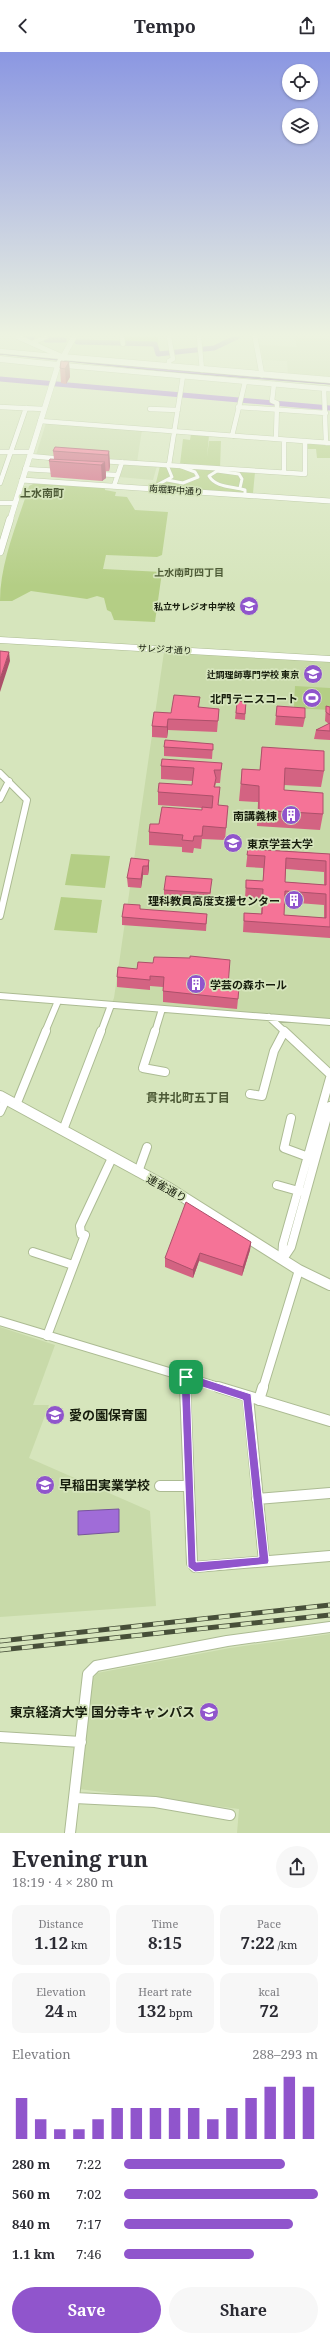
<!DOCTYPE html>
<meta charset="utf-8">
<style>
:root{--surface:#fff;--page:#f7f7f7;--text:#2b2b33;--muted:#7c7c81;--accent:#9055cc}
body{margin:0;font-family:"Noto Serif","Noto Sans JP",serif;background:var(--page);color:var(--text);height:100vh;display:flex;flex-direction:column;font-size:15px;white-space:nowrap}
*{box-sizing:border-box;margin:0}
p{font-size:13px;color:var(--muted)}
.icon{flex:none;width:22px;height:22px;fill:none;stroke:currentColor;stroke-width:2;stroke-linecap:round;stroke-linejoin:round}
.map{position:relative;height:1781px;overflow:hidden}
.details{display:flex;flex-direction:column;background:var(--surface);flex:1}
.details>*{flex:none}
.controls{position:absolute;left:282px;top:12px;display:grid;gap:8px}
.controls a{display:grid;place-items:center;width:36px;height:36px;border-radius:50%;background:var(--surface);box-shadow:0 1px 3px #0004;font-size:20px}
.pin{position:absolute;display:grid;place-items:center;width:34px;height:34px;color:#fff;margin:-17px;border-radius:8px;box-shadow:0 2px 6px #0006}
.round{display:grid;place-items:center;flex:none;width:42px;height:42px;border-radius:21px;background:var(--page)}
.headline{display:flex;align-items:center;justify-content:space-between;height:68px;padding:0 12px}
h1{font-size:22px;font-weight:700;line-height:30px}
.stats{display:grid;grid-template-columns:repeat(3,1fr);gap:6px;height:68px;padding:4px 12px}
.stats div{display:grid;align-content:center;border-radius:10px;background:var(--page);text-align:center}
.stats b{font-size:17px;font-weight:700}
.stats small{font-size:11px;font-weight:400}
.stats p{font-size:11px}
.chart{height:112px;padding:8px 12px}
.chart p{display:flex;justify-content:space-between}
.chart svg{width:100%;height:72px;margin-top:4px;stroke:var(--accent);stroke-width:6}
.primary-button{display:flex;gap:8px;margin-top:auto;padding:8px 12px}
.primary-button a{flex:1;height:46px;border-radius:24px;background:var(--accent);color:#fff;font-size:16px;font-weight:700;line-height:46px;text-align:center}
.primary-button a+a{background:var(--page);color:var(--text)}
ul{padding:0 12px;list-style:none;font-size:13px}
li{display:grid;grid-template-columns:64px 48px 1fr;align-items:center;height:30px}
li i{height:10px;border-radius:5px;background:var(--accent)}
header{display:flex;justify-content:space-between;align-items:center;height:52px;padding:0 12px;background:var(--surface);font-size:18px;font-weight:700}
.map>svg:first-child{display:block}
</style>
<header><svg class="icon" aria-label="back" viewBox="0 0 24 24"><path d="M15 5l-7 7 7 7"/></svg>Tempo<svg class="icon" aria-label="share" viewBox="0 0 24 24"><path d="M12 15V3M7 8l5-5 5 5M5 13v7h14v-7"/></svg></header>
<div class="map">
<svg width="330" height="1781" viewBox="0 0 330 1781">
<rect width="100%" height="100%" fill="#d6e5bc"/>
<path fill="#c8daa9" d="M295,285l35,2v38l-42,-3 -1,-13 -24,-1 -3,-15 37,2z
M46,371l96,7 -5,32 -101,-7z
M123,413l34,1 -4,14 -34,-3z
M164,600l166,10v360l-219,-17 3,-7z
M0,1275l55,18 -22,60h16l-20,53 121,53 6,95 -156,11z
M330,1582v199h-93l2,-24 -160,-20 11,-106 7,-10 133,-25z"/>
<path fill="#b4ce85" d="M123,285h35v7l-34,-2z
M191,382l18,1 -2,22 2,-16h12l-1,27 -13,-1v-2l-27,-1 3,-25 7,1z
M307,391l23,2v13h-13l-1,-9h-9z
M160,414l95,6 -2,21 -98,-6z
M35,431l70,5v2l11,2 -1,4 12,1 8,13 33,2 -6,43 -5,2 -51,-2 -3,14 59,3 -7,50 -41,-2 -3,-8 -4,-2 -3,-12 -7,-2 -10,3 -56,-8 -19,10h-12c0,-39 18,-79 29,-115z
M295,634l35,2v22l-36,-2z
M71,802l39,2 -5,32 -40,-3z
M61,845l41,3 -5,33 -43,-3z"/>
<path fill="#a06cd8" stroke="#77549b" d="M0,302l330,30 -159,-12z
M119,1457v23l-41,3v-24z"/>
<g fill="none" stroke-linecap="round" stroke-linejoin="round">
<path stroke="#a06cd8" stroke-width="5" d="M29,286h3
M46,288h18
M77,290l78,2 3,10 56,-6 23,-11
M0,327l330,29"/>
<g stroke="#acbb93" stroke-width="4">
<path id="pedestrian" d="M216,416l1,3 -8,5c7,12 24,10 36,14v3
M217,419l22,3 3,5 -2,9
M167,428l16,3 15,-6 -3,-5 -16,-6
M156,437l1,-4 15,-8 -5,-12"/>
</g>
<g stroke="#acbb93" stroke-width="5.5">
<path id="minor-far3" d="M122,285l1,7
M169,285l4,22 -4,2v6
M199,285l3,33
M32,291l14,-6
M0,299l63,6
M274,332l-2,17 5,2 -1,36
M324,336l2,55
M0,355l44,2
M238,355l88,6
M150,357l28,1
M40,369l290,22
M232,384l13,-54
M284,388v33
M0,400h31
M30,404l33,3
M102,409l203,13v-33
M169,413l14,-89
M25,417l34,2
M97,422l20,1
M0,431l26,-75
M114,434l8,-24
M0,451h15"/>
</g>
<g stroke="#acbb93" stroke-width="8">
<path id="minor-far2" d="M0,721l27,27 -27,116
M0,747l9,-18
M0,944l330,26
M269,965l16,15
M45,980l13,-31
M101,980l10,-27
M155,980l7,-23"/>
</g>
<g stroke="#acbb93" stroke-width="10">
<path id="minor-far1" d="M155,979l-12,37 22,4
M284,979l46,43
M250,1042l12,2 12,-45 10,-19
M16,1053l30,-74
M0,1060l6,-13
M291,1066l-7,30 27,10
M63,1078l38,-99
M138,1120l9,-25
M277,1133l25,7
M33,1200l40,13
M282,1207l1,-15 47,-166
M283,1207l8,-12 39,-141
M0,1269l222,67
M47,1284l38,-101 -4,-1 -1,-8 32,-68
M185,1325v11
M263,1336l36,-118"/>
</g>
<g stroke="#acbb93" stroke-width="12">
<path id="minor" d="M185,1335l7,176 3,4 135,-11
M218,1335l112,34
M248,1345l16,164
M259,1348l4,-13
M160,1434h29
M257,1447l73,-6
M0,1685l81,5
M75,1746l80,4 75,13
M70,1781l18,-159 8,-8 131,-25 103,-14"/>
</g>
<g stroke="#acbb93" stroke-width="6">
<path id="tertiary-far1" d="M18,285l45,20
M255,285l7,38
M60,313l270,24
M22,428l308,21"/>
</g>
<g stroke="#acbb93" stroke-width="7">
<path id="tertiary" d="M0,588l330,19"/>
</g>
<g stroke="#acbb93" stroke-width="6">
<path id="secondary-far2" d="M63,305l11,-20
M10,468l48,-155"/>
</g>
<g stroke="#acbb93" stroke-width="8">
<path id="secondary-far1" d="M0,500l10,-33"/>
</g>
<g stroke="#acbb93" stroke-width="12">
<path id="secondary" d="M0,1044l169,92 130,82 31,15"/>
</g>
<g stroke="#acbb93" stroke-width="7">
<path id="primary" d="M0,307l58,6 5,-8 267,23"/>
</g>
<use href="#pedestrian" stroke="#fff" stroke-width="3"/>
<use href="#minor-far3" stroke="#fff" stroke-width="4.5"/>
<use href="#minor-far2" stroke="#fff" stroke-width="6"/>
<use href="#minor-far1" stroke="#fff" stroke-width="8"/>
<use href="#minor" stroke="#fff" stroke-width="10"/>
<use href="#tertiary-far1" stroke="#fff" stroke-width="5"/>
<use href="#tertiary" stroke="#fff" stroke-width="6"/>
<use href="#secondary-far2" stroke="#fff" stroke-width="5.5"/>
<use href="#secondary-far1" stroke="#fff" stroke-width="7"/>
<use href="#secondary" stroke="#fff" stroke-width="10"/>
<use href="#primary" stroke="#fff" stroke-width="6"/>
<g stroke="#474f39" stroke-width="5">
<path id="rail" d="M0,1589l330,-36
M0,1598l330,-35"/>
</g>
<use href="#rail" stroke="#d6e5bc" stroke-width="3.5" stroke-dasharray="11" stroke-linecap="butt"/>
</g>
<path fill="#d36382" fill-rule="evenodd" d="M69,310l1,15 -4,7 -5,-1 -1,-15z
M53,399h56l1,15 -1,5h-3v7l-4,3 -51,-4 -2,-16 5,-2z
M200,645l-1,11 20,1 -2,23 -49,-2 -1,8 -15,-1v-11l19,-13z
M237,649l9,1 -1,18 -10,-1z
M277,654l28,12 -2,9 -28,-2z
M326,654l4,1v33l-16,-1 2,-9 13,-6 -4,-3z
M213,692l-1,15 -48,-3v-9z
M262,695l62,24 -3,16 -37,-2v5l39,24 -3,16 -63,-4 1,-24 -19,-1 3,-32 18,1z
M222,711l-2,20h-4l-1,4 3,18 9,13 -2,22 -23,-1 -1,10 -7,-1 -1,5 -11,-1v-5l-33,-2v-13l10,-8 43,-14v-2l-44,-3v-13l34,-7v-4l-31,-2v-13z
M248,797l82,5v84l-87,-6 1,-19 17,1 1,-14 -17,-1 1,-19 17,1v-13l-17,-1zM286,817l38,3v13l-39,-3zM285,850l39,3v13l-40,-3z
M149,808v8l-1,7h-5l-2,13 -13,-1 -1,-9z
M211,836l-1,14 -46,-3v-9z
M207,862l-1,17 -84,-6v-8z
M118,915l110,19 10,13 -1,10 -74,-7v-15l-13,-1v4l-33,-3v-10z
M251,1190l-1,8 -8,26 -43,-15 -6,17 -28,-11v-9z"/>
<path fill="#ac506a" d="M69,310l1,15 -4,7 -1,-15z
M109,399l1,15 -1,5 -1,-16z
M105,410l1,16 -4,3 -1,-16z
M9,600l1,9 -10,31v-13z
M168,667v11l-1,8v-11z
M149,808v8l-1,7v-9z
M143,814v9l-2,13v-9z
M251,1190l-1,8 -8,26 1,-9z
M200,1201l-1,8 -6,17v-8z"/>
<path fill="#f57397" stroke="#ac506a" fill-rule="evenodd" d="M61,309l8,1 -4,7 -5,-1z
M55,395l54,4 -1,4 -55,-4z
M50,407l55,3 -4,3 -52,-4z
M0,599l9,1 -9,27z
M174,643l26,2 -2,10 21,2 -1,12 -50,-2 -1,8 -15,-1 2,-14 17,1z
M237,649l9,1 -1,12 -9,-1z
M277,654l28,2v10l-29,-2z
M326,654l4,1v8l-4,-3z
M330,671v8l-14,-1z
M165,688l48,4v6l-49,-3z
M262,695l62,4v20l-39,-3 -1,22 39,3v21l-64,-4v-24l-18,-2 1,-15 18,1z
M162,707l60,4 -1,7h-7l2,8 -2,9h6l-2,18 10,1 -2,22 -23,-2 -1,10h-8l-1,5 -11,-1 1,-5 -34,-3 1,-8h9l3,-17 40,3v-3l10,1 1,-12 -55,-4 1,-9 33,2 2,-17 -33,-2z
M248,797l82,5v73l-86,-6v-8l18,1 1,-25 -17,-1v-8l17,1 2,-25 -18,-1zM286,806l40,3v24l-41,-3zM285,839l41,3v24l-42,-3z
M131,806l18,2 -1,6h-5l-2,13 -14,-1z
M166,824l46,3 -2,14 -46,-3z
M124,852l16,1v4l67,5 -1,10 -84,-7z
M190,904l40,4 -2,26 11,1 -1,12 -75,-8 1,-14 -14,-1v4l-33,-3 1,-10 19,2 1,-7 15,1 1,-6 36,1z
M186,1150l65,40 -8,25 -43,-14 -7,17 -28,-12z"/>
<linearGradient id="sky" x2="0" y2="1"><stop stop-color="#8b97e2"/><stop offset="0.53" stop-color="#edf3e1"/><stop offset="1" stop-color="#edf3e1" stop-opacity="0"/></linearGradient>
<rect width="330" height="534" fill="url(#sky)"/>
<path fill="#9055cc" stroke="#fff" fill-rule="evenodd" d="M186,1321l65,21 18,167 -1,3 -73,8 -7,-5 -7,-190zM190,1331l53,17 16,157 -63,5z"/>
<defs>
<g id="school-disc" transform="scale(1)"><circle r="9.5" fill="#9055cc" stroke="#d6e5bc"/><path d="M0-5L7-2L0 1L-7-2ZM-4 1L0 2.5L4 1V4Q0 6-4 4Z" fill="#fff"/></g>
<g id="stadium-disc" transform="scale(1)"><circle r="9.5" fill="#9055cc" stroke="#d6e5bc"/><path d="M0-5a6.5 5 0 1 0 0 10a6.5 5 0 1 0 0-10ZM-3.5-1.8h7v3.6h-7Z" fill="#fff"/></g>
<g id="building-disc" transform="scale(1)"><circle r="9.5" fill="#9055cc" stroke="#d6e5bc"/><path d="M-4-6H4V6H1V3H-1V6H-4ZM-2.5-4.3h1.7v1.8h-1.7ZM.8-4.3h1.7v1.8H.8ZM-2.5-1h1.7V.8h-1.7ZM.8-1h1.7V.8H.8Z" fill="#fff"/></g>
<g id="university-disc" transform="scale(1)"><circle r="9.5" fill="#9055cc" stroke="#d6e5bc"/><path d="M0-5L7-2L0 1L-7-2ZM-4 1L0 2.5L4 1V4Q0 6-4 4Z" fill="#fff"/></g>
</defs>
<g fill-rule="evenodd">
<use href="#school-disc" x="249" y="554"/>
<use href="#school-disc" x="313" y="622"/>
<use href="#stadium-disc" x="312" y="646"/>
<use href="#building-disc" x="291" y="763"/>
<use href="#university-disc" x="233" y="791"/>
<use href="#building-disc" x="294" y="848"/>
<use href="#building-disc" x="196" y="932"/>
<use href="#school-disc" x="55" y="1363"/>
<use href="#school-disc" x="45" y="1433"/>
<use href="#university-disc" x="209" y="1660"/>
</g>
<g text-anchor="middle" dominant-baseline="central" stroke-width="3.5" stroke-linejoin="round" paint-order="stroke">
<g font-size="9" fill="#171d0d" stroke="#d6e5bc">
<text transform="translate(176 438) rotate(4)">南堀野中通り</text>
<text transform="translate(165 597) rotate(3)">サレジオ通り</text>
</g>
<g font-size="9" font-weight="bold" fill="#171d0d" stroke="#d6e5bc" text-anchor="end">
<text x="235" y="554">私立サレジオ中学校</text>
<text x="299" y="622">辻調理師専門学校 東京</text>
</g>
<g font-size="10" font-weight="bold" fill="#4e5b37" stroke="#d6e5bc">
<text x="189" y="520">上水南町四丁目</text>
</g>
<g font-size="11" font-weight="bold" fill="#4e5b37" stroke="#d6e5bc">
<text x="42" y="440">上水南町</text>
</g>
<g font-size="11" font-weight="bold" fill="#171d0d" stroke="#d6e5bc" text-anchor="end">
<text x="298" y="646">北門テニスコート</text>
<text x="277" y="763">南講義棟</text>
<text x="247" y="791" text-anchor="start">東京学芸大学</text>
<text x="280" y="848">理科教員高度支援センター</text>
<text x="210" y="932" text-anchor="start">学芸の森ホール</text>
</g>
<g font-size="11" fill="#171d0d" stroke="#d6e5bc">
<text transform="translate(167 1136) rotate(29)">連雀通り</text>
</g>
<g font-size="12" font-weight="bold" fill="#4e5b37" stroke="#d6e5bc">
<text x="188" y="1045">貫井北町五丁目</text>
</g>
<g font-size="13" font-weight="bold" fill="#171d0d" stroke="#d6e5bc" text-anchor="start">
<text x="69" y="1363">愛の園保育園</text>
<text x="59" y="1433">早稲田実業学校</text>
<text x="195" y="1660" text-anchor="end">東京経済大学 国分寺キャンパス</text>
</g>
</g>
</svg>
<div class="controls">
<a><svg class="icon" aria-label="locate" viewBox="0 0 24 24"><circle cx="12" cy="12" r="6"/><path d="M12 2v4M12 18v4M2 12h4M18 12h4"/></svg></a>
<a><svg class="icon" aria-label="layers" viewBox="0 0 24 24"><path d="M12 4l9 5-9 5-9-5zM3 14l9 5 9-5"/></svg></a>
</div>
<div class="pin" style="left:186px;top:1325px;background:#1e9e55"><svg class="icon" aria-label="arrive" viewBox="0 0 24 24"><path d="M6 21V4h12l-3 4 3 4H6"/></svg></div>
</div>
<section class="details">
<div class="headline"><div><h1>Evening run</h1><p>18:19 · 4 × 280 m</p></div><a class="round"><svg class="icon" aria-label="share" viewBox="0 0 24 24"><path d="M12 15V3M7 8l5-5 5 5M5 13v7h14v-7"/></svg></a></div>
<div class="stats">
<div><p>Distance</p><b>1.12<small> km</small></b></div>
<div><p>Time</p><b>8:15</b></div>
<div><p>Pace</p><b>7:22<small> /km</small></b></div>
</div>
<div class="stats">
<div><p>Elevation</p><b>24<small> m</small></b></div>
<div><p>Heart rate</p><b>132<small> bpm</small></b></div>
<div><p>kcal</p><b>72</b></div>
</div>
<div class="chart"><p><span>Elevation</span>288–293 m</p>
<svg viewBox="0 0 160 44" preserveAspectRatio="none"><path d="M5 44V19M15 44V32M25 44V38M35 44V38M45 44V32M55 44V25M65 44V25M75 44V25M85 44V25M95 44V25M105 44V32M115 44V25M125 44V19M135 44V12M145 44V6M155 44V12"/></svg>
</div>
<ul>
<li><b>280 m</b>7:22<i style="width:83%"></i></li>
<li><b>560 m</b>7:02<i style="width:100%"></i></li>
<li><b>840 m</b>7:17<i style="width:87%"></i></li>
<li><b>1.1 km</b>7:46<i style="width:67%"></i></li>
</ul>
<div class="primary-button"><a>Save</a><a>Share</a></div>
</section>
